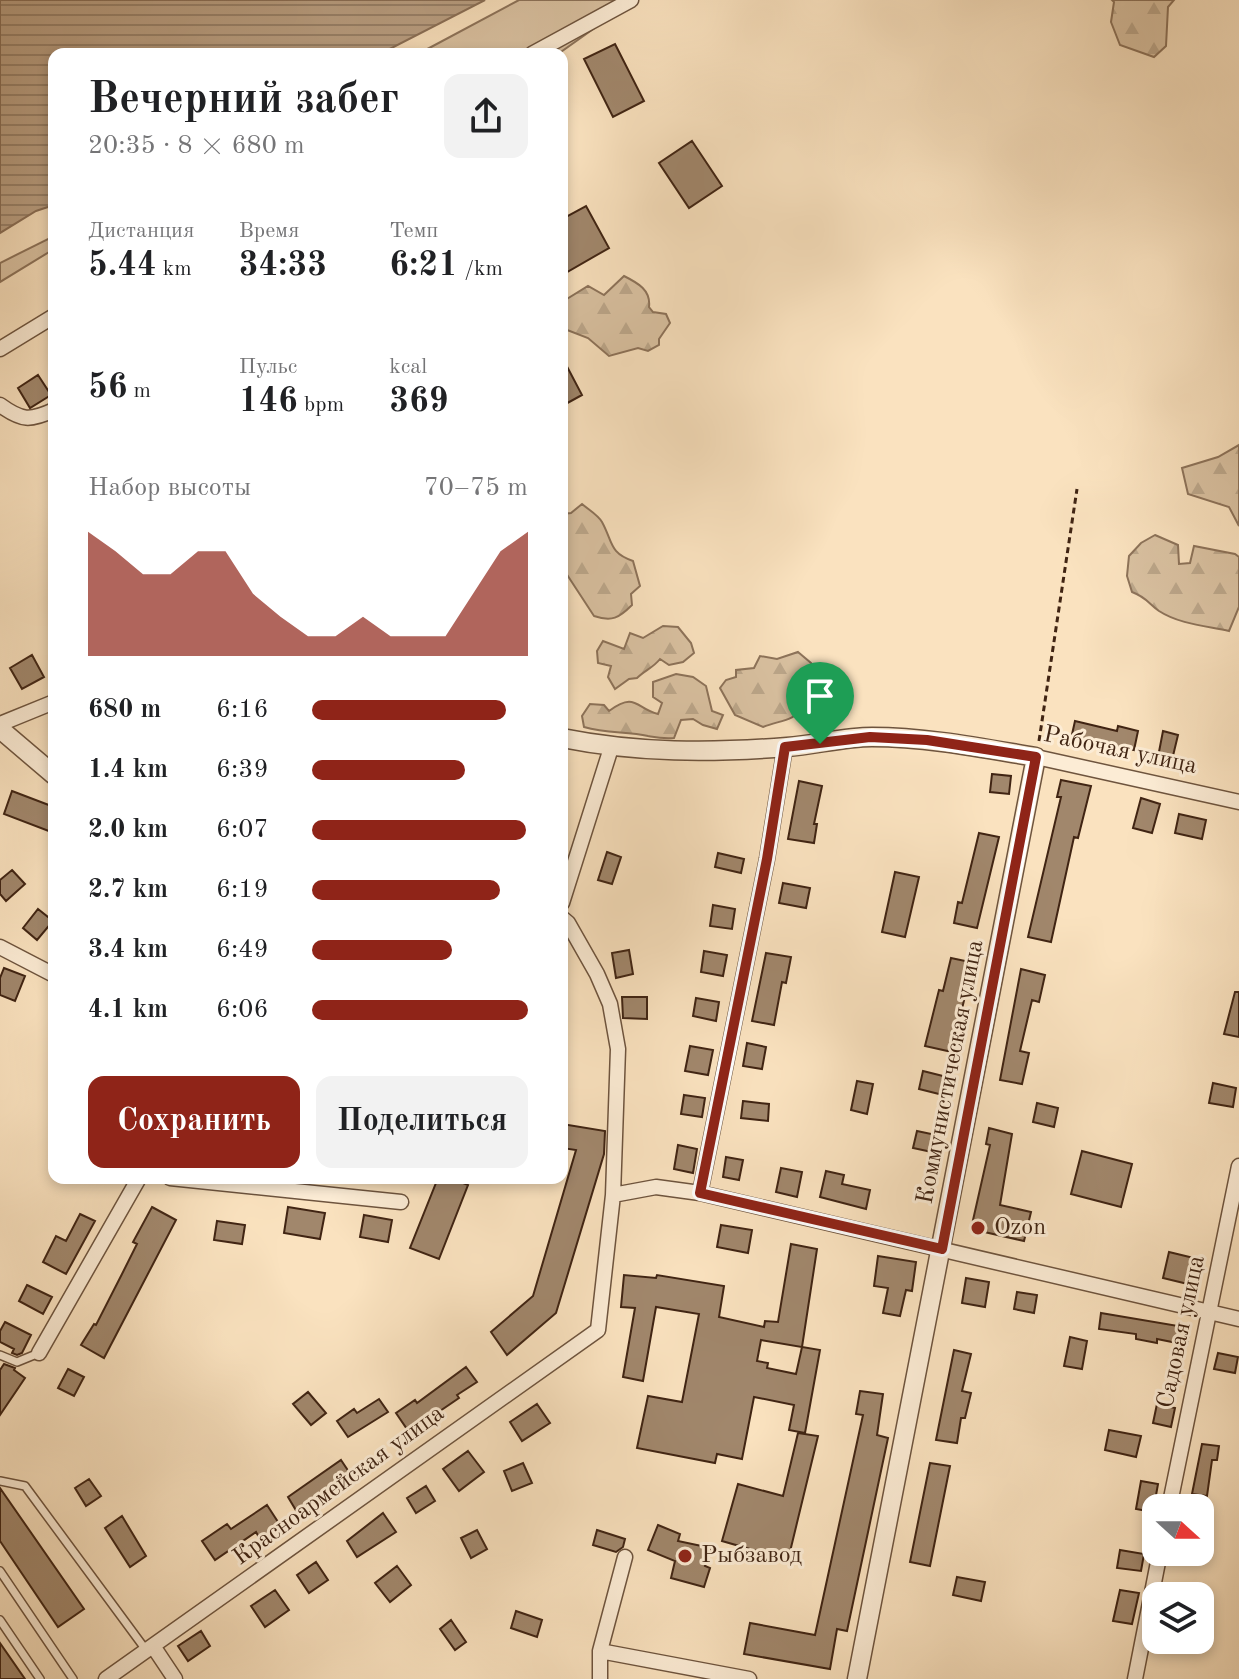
<!DOCTYPE html>
<html lang="ru">
<meta charset="utf-8">
<style>
:root{--surface:#fff;--page:#f2f2f2;--text:#202124;--muted:#757577;--accent:#8f2418}
body{margin:0;font-family:"Old Standard TT",serif;background:var(--page);color:var(--text);height:100vh;display:flex;flex-direction:column;font-size:30px;white-space:nowrap}
*{box-sizing:border-box;margin:0}
p{font-size:26px;color:var(--muted)}
.icon{flex:none;width:44px;height:44px;fill:none;stroke:currentColor;stroke-width:2;stroke-linecap:round;stroke-linejoin:round}
.map{position:relative;flex:1;overflow:hidden}
.details{position:absolute;left:48px;top:48px;width:520px;height:1136px;display:flex;flex-direction:column;background:var(--surface);border-radius:16px;box-shadow:0 4px 12px #0003}
.details>*{flex:none}
.needle{width:52px;rotate:111deg}
.tools{position:absolute;left:1142px;top:1494px;display:grid;gap:16px}
.tools a{display:grid;place-items:center;width:72px;height:72px;border-radius:16px;background:var(--surface);box-shadow:0 4px 12px #0003;font-size:40px}
.pin{position:absolute;display:grid;place-items:center;width:68px;height:68px;color:#fff;margin:-82px -34px;border-radius:50% 50% 50% 0;rotate:-45deg;box-shadow:0 0 8px #0007}
.pin .icon{rotate:45deg}
.round{display:grid;place-items:center;flex:none;width:84px;height:84px;border-radius:16px;background:var(--page)}
.overview{display:flex;align-items:center;justify-content:space-between;height:136px;padding:0 40px}
h1{font-size:44px;font-weight:800;line-height:60px}
.stats{display:grid;grid-template-columns:repeat(3,1fr);gap:12px;height:136px;padding:8px 40px}
.stats div{display:grid;align-content:center}
.stats b{font-size:34px;font-weight:800}
.stats small{font-size:22px;font-weight:400}
.stats p{font-size:22px}
.chart{height:224px;padding:16px 40px}
.chart p{display:flex;justify-content:space-between}
.chart svg{width:100%;height:144px;margin-top:8px;fill:var(--accent);opacity:.7}
.primary-button{display:flex;gap:16px;margin-top:auto;padding:16px 40px}
.primary-button a{flex:1;height:92px;border-radius:16px;background:var(--accent);color:#fff;font-size:32px;font-weight:800;line-height:92px;text-align:center}
.primary-button a+a{background:var(--page);color:var(--text)}
ul{padding:0 40px;list-style:none;font-size:26px}
li{display:grid;grid-template-columns:128px 96px 1fr;align-items:center;height:60px}
li i{height:20px;border-radius:10px;background:var(--accent)}
.map>svg:first-child{display:block}
</style>
<div class="map">
<svg width="1239" height="1679" viewBox="0 0 1239 1679">
<defs>
<pattern id="forest-firs" width="22" height="20" patternUnits="userSpaceOnUse" patternTransform="scale(2)"><rect width="22" height="20" fill="#dac2a2"/><path d="M5 1l3.5 6h-7zM16 11l3.5 6h-7z" fill="#bca78b"/></pattern>
<pattern id="water-rules" width="6" height="5" patternUnits="userSpaceOnUse" patternTransform="scale(2)"><rect width="6" height="5" fill="#bba185"/><path d="M0 2.5h6" fill="none" stroke="#99836c"/></pattern>
</defs>
<rect width="100%" height="100%" fill="#fae2bf"/>
<filter id="stains"><feTurbulence type="fractalNoise" baseFrequency=".0025" numOctaves="4"/><feColorMatrix values="0 0 0 0 .2 0 0 0 0 .09 0 0 0 0 .02 0 0 0 .5 -.17"/></filter>
<radialGradient id="worn" r=".72"><stop offset=".6" stop-color="#630" stop-opacity="0"/><stop offset="1" stop-color="#630" stop-opacity=".3"/></radialGradient>
<path fill="#dac2a2" stroke="#8d735a" stroke-width="2" d="M519,0h115l-76,54h-140z
M54,236v13l-54,33v-19z"/>
<path fill="url(#forest-firs)" stroke="#8d735a" stroke-width="2" d="M1112,0h62l-6,7 -2,39 -12,11 -34,-12 -9,-23 3,-20z
M624,276c14,7 27,14 25,31l4,5 13,2 4,9 -11,16v6l-11,6 -10,-3 -29,8 -21,-18 -26,-10v-26l26,-16 16,9z
M1239,445v81l-10,-19 -41,-13 -6,-26 36,-11z
M582,504c7,6 16,11 20,18 11,20 7,31 31,39l7,25 -9,8 1,11c-13,13 -20,17 -38,11l-32,-49v-53l9,-1z
M1155,535l23,10 1,19 11,-1 4,-17 41,8 4,3v50l-10,24c-23,-5 -50,-7 -70,-20 -11,-8 -13,-14 -27,-19l-5,-16 2,-20 12,-13z
M663,626l15,1 13,16 3,10 -11,9 -14,3 -9,-6c-7,9 -15,11 -23,19l-8,1 -14,10 -7,-12 3,-11 -13,-3 -1,-12 6,-10 21,8 6,-16 13,5z
M798,652l13,11 14,19 -7,11 -15,1 2,12c-12,16 -25,14 -42,21l-28,-12 -15,-27 6,-8 10,-3v-7l18,-2 6,-12 17,3z
M676,674l17,3 13,9 6,25 11,4 -6,14 -14,-4 -10,-6 -12,1 -7,18c-11,1 -15,0 -26,-2 -21,-5 -41,-2 -64,-9l-2,-11 8,-12 14,1 5,6c27,-20 27,-2 49,3l4,-11 -9,-6v-15z"/>
<path fill="url(#water-rules)" stroke="#8a6f57" stroke-width="2" d="M0,0h485l-105,54h-326v151l-18,6 -36,22z"/>
<path fill="#a1876c" stroke="#402413" stroke-width="2" fill-rule="evenodd" d="M615,44l29,57 -31,16 -29,-58z
M692,141l30,45 -33,22 -30,-45z
M586,206l23,42 -47,27v-56z
M562,357l20,38 -20,11z
M38,375l13,20 -21,13 -12,-20z
M32,655l12,22 -22,12 -12,-21z
M1075,721l42,10 1,-5 20,5 -4,19 -63,-11z
M1163,731l15,4 -6,25 -14,-3z
M992,774l19,2 -2,18 -19,-2z
M1061,780l30,6 -13,52 -4,-1 -23,105 -23,-5 33,-140h-4z
M799,781l23,5 -8,38h3l-3,19 -26,-4z
M12,791l42,16v26l-50,-19z
M1141,798l19,6 -8,29 -19,-5z
M1179,814l27,6 -4,19 -27,-6z
M979,833l20,4 -22,91 -23,-5 4,-21 4,1z
M607,852l14,5 -9,27 -14,-4z
M718,853l26,6 -3,14 -26,-6z
M12,870l13,14 -19,17 -6,-7v-14z
M895,872l24,5 -14,60 -23,-5z
M783,883l27,5 -4,20 -27,-5z
M713,905l22,4 -3,20 -22,-3z
M38,909l15,12 -16,19 -14,-12z
M629,950l4,24 -17,4 -4,-25z
M704,951l23,4 -4,21 -22,-4z
M766,953l25,4 -5,26 -4,-1 -8,43 -22,-4z
M951,958l19,4 -7,33 2,1 -13,56 -27,-6 14,-56 4,1z
M4,968l21,8 -10,25 -15,-6v-17z
M1021,969l24,6 -6,27 -7,-2 -12,51 9,2 -7,31 -22,-4z
M1235,992h4v45l-15,-3z
M622,997h25v22l-24,-1z
M696,998l23,4 -3,19 -23,-5z
M747,1043l19,4 -4,22 -19,-3z
M690,1046l23,4 -5,25 -23,-4z
M923,1071l24,6 -4,18 -24,-6z
M857,1081l16,3 -6,30 -16,-4z
M1213,1083l23,5 -3,19 -24,-4z
M684,1095l21,3 -3,19 -21,-3z
M743,1101l26,3 -1,17 -27,-3z
M1037,1103l21,5 -4,19 -21,-5z
M562,1124l43,7 -1,23 -48,159 -49,42 -16,-23 42,-36 43,-146 -14,-2z
M989,1128l23,6 -12,71 31,7 -7,29 -53,-12 19,-84 -4,-1z
M917,1131l19,4 -4,17 -19,-4z
M678,1145l19,4 -4,24 -19,-4z
M1082,1151l50,13 -11,43 -50,-13z
M726,1157l17,3 -4,20 -16,-3z
M781,1168l21,4 -5,25 -21,-5z
M826,1171l18,4 -2,9 28,6 -4,19 -46,-12z
M438,1178h13l17,7 -29,74 -29,-11z
M152,1207l24,13 -72,138 -23,-13 13,-21 2,1 26,-51 15,-30 -4,-2z
M288,1207l37,6 -5,26 -36,-6z
M80,1214l15,7 -29,53 -23,-12 13,-26 10,5z
M364,1215l28,5 -4,22 -28,-5z
M217,1221l28,4 -3,19 -28,-4z
M721,1225l31,5 -4,23 -31,-6z
M791,1244l26,5 -15,98 18,3 -15,83 -16,-3 5,-25 -40,-8 -12,62 -25,-5 -2,9 -78,-15 11,-52 34,6 17,-88 -43,-7 -13,74 -20,-4 12,-69 -14,-1 3,-32 32,3 1,-3 67,11 -5,31 45,10 1,-6 13,1zM761,1340l41,7 -6,27 -29,-6 1,-5 -11,-2z
M1169,1252l33,8 -6,26 -33,-8z
M878,1256l38,6 -4,29 -6,-1 -6,26 -17,-3 5,-25 -14,-2z
M966,1278l23,4 -4,25 -23,-4z
M27,1285l25,12 -9,17 -24,-13z
M1017,1292l20,3 -3,18 -20,-4z
M1101,1313l89,15 -3,17 -30,-6v4l-21,-4v-5l-37,-5z
M5,1322l26,13 -9,18 -5,2 -5,-2 2,-4 -14,-7v-11z
M1070,1337l17,4 -5,28 -18,-3z
M954,1350l17,4 -9,37 9,2 -6,25h-4l-4,25 -21,-3z
M1218,1353l20,4 -3,16 -21,-4z
M4,1364l11,4 -1,2 11,8 -25,37v-45z
M466,1367l11,15 -20,13 2,3 -50,34 -13,-19 19,-13 2,3z
M68,1369l16,8 -10,19 -16,-8z
M860,1391l23,3 -6,41 11,3 -41,193 -10,-2 -7,40 -86,-15 6,-31 65,12 48,-220 -7,-1z
M308,1392l18,21 -15,12 -18,-21z
M379,1399l9,13 -40,25 -11,-16 17,-12 3,4z
M537,1404l13,19 -28,18 -12,-19z
M1157,1404l18,4 -4,19 -18,-4z
M1109,1430l32,6 -5,21 -31,-7z
M798,1433l20,3 -30,124 -66,-19 16,-57 45,12z
M1202,1444l17,2 -2,14h-5l-5,36 -15,-2z
M468,1451l16,21 -25,19 -16,-22z
M341,1460l10,15 -54,37 -9,-15z
M523,1463l9,20 -20,8 -8,-20z
M930,1463l20,3 -20,100 -20,-4z
M89,1479l12,17 -15,10 -11,-18z
M1141,1481l17,3 -5,28 -17,-3z
M426,1486l9,15 -19,12 -9,-15z
M0,1488l84,121 -26,18 -58,-86z
M267,1505l13,20 -20,14 -4,-7 -41,28 -13,-19 25,-17 4,5z
M383,1513l13,19 -39,25 -10,-16z
M122,1516l24,40 -16,11 -25,-39z
M658,1525l22,9 -2,7 33,7 -6,18 5,2 -6,19 -33,-9 4,-17 -27,-11z
M477,1530l10,19 -16,9 -10,-20z
M597,1530l28,9 -2,8 -7,5 -23,-7z
M1120,1550l24,4 -3,17 -24,-3z
M316,1562l12,18 -19,13 -12,-18z
M397,1566l14,19 -21,17 -15,-19z
M957,1577l28,5 -4,19 -28,-6z
M275,1590l14,20 -24,17 -14,-21z
M1120,1590l19,3 -7,31 -19,-3z
M516,1611l26,9 -5,17 -26,-9z
M451,1620l15,22 -11,8 -15,-21z
M201,1631l9,15 -22,15 -10,-15z
M0,1643l25,36h-25z"/>
<g fill="none" stroke-linecap="round" stroke-linejoin="round">
<g stroke="#6e543e" stroke-width="10">
<path id="service" d="M0,1355l17,7 22,-9
M0,1481l25,5 121,164
M0,1571l73,108
M0,1620l40,59"/>
</g>
<g stroke="#6e543e" stroke-width="17">
<path id="minor" d="M532,54l99,-54
M0,349l54,-33
M0,405c22,16 30,16 54,5
M0,724l54,-22
M1036,757l203,45
M562,903l49,-155
M0,947l54,28
M170,1178l231,24
M700,1193l67,-334 18,-112
M613,1195l43,-8 44,6 539,126
M39,1353l100,-175
M1169,1508l70,-342
M153,1646l22,33
M600,1651l149,28
M106,1679l492,-349 15,-135 5,-146 -8,-45 -13,-30 -29,-51 -6,-5
M600,1679v-28l25,-94
M1135,1679l25,-127"/>
</g>
<g stroke="#6e543e" stroke-width="21">
<path id="tertiary" d="M0,729l54,46
M562,738c75,15 149,15 225,9 28,-2 57,-10 85,-10 55,0 110,11 164,20l-179,922"/>
</g>
<path stroke="#402413" stroke-width="3" stroke-dasharray="6 4" stroke-linecap="butt" d="M1039,741l38,-252"/>
<use href="#service" stroke="#fcecd5" stroke-width="7"/>
<use href="#minor" stroke="#fcecd5" stroke-width="14"/>
<use href="#tertiary" stroke="#fcecd5" stroke-width="18"/>
</g>
<g fill="none" stroke-linecap="round" stroke-linejoin="round">
<g stroke="#fff" stroke-width="16">
<path id="route" d="M870,737l57,3 109,17 -94,492 -242,-56 67,-334 18,-112z"/>
</g>
<use href="#route" stroke="#8f2418" stroke-width="10"/>
</g>
<g fill="#8f2418" stroke="#fcecd5" stroke-width="3">
<circle cx="978" cy="1228" r="8"/>
<circle cx="685" cy="1556" r="8"/>
</g>
<g text-anchor="middle" dominant-baseline="central" stroke-width="6" stroke-linejoin="round" paint-order="stroke">
<g font-size="24" fill="#402413" stroke="#fcecd5">
<text transform="translate(1120 751) rotate(12)">Рабочая улица</text>
<text transform="translate(951 1072) rotate(-79)">Коммунистическая улица</text>
<text transform="translate(1182 1332) rotate(-78)">Садовая улица</text>
<text transform="translate(339 1486) rotate(-36)">Красноармейская улица</text>
</g>
<g font-size="24" fill="#402413" stroke="#fcecd5" text-anchor="start">
<text x="994" y="1228">Ozon</text>
<text x="701" y="1556">Рыбзавод</text>
</g>
</g>
<rect width="100%" height="100%" filter="url(#stains)"/>
<rect width="100%" height="100%" fill="url(#worn)"/>
</svg>
<div class="tools">
<a><svg class="needle" viewBox="-14 -14 28 28"><path d="M0-13l5 13h-10z" fill="#e53935"/><path d="M0 13l5-13h-10z" fill="#757577"/></svg></a>
<a><svg class="icon" aria-label="layers" viewBox="0 0 24 24"><path d="M12 4l9 5-9 5-9-5zM3 14l9 5 9-5"/></svg></a>
</div>
<div class="pin" style="left:820px;top:744px;background:#1e9e55"><svg class="icon" aria-label="arrive" viewBox="0 0 24 24"><path d="M6 21V4h12l-3 4 3 4H6"/></svg></div>
<section class="details">
<div class="overview"><div><h1>Вечерний забег</h1><p>20:35 · 8 × 680 m</p></div><a class="round"><svg class="icon" aria-label="share" viewBox="0 0 24 24"><path d="M12 15V3M7 8l5-5 5 5M5 13v7h14v-7"/></svg></a></div>
<div class="stats">
<div><p>Дистанция</p><b>5.44<small> km</small></b></div>
<div><p>Время</p><b>34:33</b></div>
<div><p>Темп</p><b>6:21<small> /km</small></b></div>
</div>
<div class="stats">
<div><b>56<small> m</small></b></div>
<div><p>Пульс</p><b>146<small> bpm</small></b></div>
<div><p>kcal</p><b>369</b></div>
</div>
<div class="chart"><p><span>Набор высоты</span>70–75 m</p>
<svg viewBox="0 0 160 44" preserveAspectRatio="none"><path d="M0 44V6L10 12L20 19L30 19L40 12L50 12L60 25L70 32L80 38L90 38L100 32L110 38L120 38L130 38L140 25L150 12L160 6V44z"/></svg>
</div>
<ul>
<li><b>680 m</b>6:16<i style="width:90%"></i></li>
<li><b>1.4 km</b>6:39<i style="width:71%"></i></li>
<li><b>2.0 km</b>6:07<i style="width:99%"></i></li>
<li><b>2.7 km</b>6:19<i style="width:87%"></i></li>
<li><b>3.4 km</b>6:49<i style="width:65%"></i></li>
<li><b>4.1 km</b>6:06<i style="width:100%"></i></li>
</ul>
<div class="primary-button"><a>Сохранить</a><a>Поделиться</a></div>
</section>
</div>
